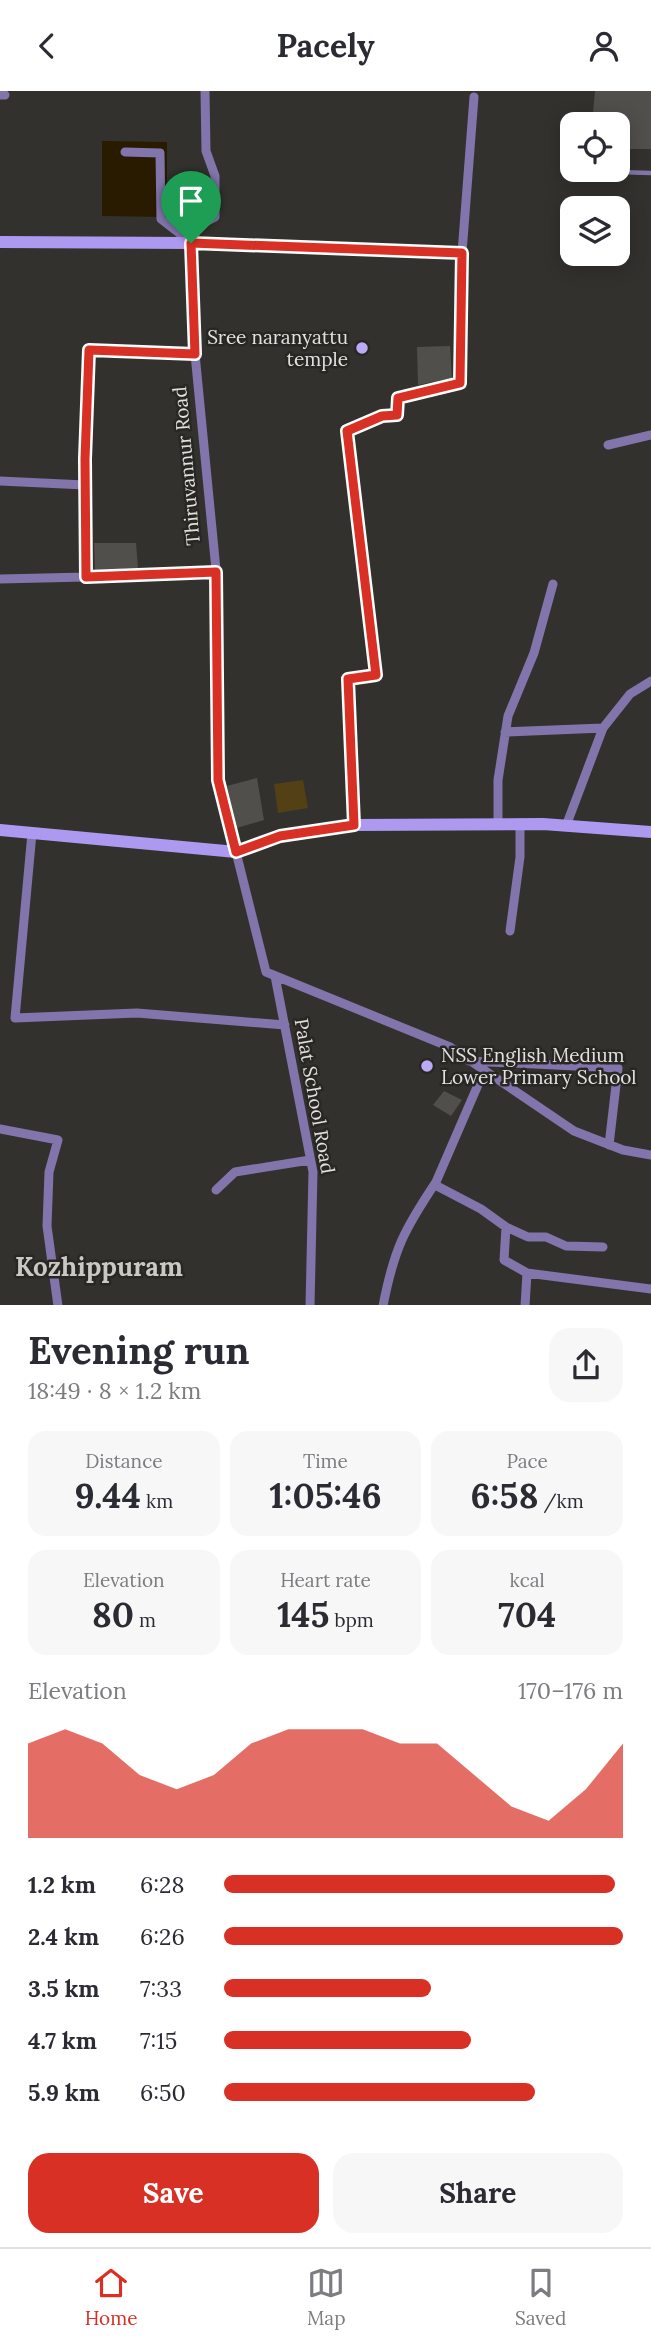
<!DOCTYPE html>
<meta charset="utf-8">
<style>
:root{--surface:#fff;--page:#f7f7f7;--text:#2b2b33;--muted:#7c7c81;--line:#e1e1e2;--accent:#d93025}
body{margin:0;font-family:Lora,serif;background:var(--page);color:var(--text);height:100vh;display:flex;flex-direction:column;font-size:26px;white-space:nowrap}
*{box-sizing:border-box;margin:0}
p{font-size:23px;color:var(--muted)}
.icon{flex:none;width:38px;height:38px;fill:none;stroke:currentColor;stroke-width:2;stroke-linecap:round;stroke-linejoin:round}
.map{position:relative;height:1214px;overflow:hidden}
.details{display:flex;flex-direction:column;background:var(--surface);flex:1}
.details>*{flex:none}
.fabs{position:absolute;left:560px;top:21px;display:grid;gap:14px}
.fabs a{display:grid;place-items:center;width:70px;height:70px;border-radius:14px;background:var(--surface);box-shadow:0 4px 18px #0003;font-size:35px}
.pin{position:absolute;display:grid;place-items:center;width:60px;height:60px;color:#fff;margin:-72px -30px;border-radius:50% 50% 50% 0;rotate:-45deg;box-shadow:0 0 7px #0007}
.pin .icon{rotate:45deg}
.round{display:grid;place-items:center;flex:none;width:74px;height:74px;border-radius:21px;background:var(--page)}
.summary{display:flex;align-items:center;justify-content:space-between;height:119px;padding:0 28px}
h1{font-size:38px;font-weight:800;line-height:52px}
.figures{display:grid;grid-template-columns:repeat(3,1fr);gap:10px;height:119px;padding:7px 28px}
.figures div{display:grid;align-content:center;border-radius:18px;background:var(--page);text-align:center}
.figures b{font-size:35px;font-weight:800}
.figures small{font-size:19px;font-weight:400}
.figures p{font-size:19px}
.chart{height:196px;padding:14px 28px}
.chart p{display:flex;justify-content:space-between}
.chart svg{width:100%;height:126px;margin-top:7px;fill:var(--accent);opacity:.7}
.primary-button{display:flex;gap:14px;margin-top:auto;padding:14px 28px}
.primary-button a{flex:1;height:80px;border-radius:21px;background:var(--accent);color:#fff;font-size:28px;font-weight:800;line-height:80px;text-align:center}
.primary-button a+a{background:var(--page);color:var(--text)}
ul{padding:0 28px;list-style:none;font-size:23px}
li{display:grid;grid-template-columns:112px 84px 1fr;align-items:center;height:52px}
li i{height:18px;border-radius:9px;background:var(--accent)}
header{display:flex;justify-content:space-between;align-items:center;height:91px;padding:0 28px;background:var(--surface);font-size:32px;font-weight:800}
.dock{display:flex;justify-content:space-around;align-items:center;height:98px;border-top:2px solid var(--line);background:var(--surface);font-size:19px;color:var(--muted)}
.dock a{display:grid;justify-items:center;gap:4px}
.dock .active{color:var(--accent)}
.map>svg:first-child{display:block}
</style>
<header><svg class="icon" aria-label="back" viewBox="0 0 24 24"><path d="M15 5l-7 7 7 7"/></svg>Pacely<svg class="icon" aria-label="person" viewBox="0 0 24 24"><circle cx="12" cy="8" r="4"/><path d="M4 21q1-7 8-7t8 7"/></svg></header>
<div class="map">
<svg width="651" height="1215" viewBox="0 0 651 1215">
<rect width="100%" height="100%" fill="#33312d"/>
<path fill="#534015" d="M303,689l5,28 -30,5 -4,-29z"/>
<path fill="#281b00" d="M102,50l65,1v75l-65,-1z"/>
<path fill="#514f4b" d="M595,0h56v58h-33v-25h-26z
M450,255l2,32 -34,7 -1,-38z
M94,452h42l2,25 -43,2z
M257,687l7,42 -27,8 -10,-42z
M444,1000l18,9 -11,16 -18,-11z"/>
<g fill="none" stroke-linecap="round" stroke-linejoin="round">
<path stroke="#8175ab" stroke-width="4.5" d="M618,81l33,1"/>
<path stroke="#8175ab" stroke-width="9" d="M205,0l1,60 9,25v41l-17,9 -6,17 3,111 22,226 1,200 48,192 184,75 124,84 49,19 28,5
M0,4h5
M125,61l35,1 1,66 31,24
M195,263l-106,-4 -4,109 1,118 130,-5
M608,354l43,-10
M0,390l85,4
M0,488l86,-2
M505,641l98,-4 27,-34 21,-13
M354,734l-6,-146 28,-4 -29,-244 35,-15 15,-1 1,-17 62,-15 2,-130 12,-156
M498,734v-45l10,-64 26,-63 19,-69
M566,735l37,-98
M32,742l-17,185 122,-5 148,12
M510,840l10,-74v-32
M275,885l38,196 -3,134
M469,970l149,7 -9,77
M484,980l-48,111 1,4 44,23 25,18 22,10h18l20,9 37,1
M0,1038l58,11 -9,32 -2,54 11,80
M216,1099l19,-18 75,-12
M506,1136l-2,33 23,13 -2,33
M527,1182l124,16
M383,1215c11,-57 21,-76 53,-124"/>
<path stroke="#ae99f0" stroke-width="12" d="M0,151l192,1 270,10
M0,739l236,22 44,-16 74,-11 189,-1 108,8"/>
</g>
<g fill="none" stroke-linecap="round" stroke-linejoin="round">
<g stroke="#fff" stroke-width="14">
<path id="route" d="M191,152l271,10 -2,130 -62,15 -1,17 -15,1 -35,15 29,244 -28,4 6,146 -74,11 -44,16 -18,-72 -2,-208 -130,5 -1,-118 4,-109 106,4z"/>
</g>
<use href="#route" stroke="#d93025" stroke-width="9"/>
</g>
<g fill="#bbaaf6" stroke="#292723" stroke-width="2.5">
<circle cx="362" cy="257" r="7"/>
<circle cx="427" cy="975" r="7"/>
</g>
<g text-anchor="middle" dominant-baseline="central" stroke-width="5" stroke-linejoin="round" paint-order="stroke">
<g font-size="19" fill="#e2e1df" stroke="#292723" text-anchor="end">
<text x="348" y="246">Sree naranyattu<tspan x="348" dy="22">temple</tspan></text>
<text x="441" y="964" text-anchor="start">NSS English Medium<tspan x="441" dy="22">Lower Primary School</tspan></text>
</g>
<g font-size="19" fill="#e2e1df" stroke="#292723">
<text transform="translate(186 375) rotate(-95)">Thiruvannur Road</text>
<text transform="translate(315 1005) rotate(80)">Palat School Road</text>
</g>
<g font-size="26" font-weight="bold" fill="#cac8c3" stroke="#292723">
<text x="99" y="1175">Kozhippuram</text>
</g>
</g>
</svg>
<div class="fabs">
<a><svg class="icon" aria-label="locate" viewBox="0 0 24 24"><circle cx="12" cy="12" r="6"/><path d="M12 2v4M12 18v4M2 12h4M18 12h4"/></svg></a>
<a><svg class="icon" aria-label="layers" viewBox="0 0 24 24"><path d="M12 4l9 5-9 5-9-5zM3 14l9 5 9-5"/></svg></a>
</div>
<div class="pin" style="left:191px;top:152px;background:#1e9e55"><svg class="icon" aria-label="arrive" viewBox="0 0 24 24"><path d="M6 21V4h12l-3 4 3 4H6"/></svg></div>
</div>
<section class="details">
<div class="summary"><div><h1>Evening run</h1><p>18:49 · 8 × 1.2 km</p></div><a class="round"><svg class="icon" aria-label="share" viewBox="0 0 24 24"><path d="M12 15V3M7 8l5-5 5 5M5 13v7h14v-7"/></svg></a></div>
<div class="figures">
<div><p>Distance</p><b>9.44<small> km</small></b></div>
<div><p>Time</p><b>1:05:46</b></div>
<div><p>Pace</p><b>6:58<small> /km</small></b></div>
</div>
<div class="figures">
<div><p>Elevation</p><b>80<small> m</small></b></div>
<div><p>Heart rate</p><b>145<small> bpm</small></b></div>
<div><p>kcal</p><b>704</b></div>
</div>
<div class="chart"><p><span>Elevation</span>170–176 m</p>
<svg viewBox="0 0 160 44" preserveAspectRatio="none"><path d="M0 44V11L10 6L20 11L30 22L40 27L50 22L60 11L70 6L80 6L90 6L100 11L110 11L120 22L130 33L140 38L150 27L160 11V44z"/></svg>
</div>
<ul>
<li><b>1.2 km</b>6:28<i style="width:98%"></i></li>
<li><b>2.4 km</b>6:26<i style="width:100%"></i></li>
<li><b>3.5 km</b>7:33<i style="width:52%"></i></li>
<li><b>4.7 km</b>7:15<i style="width:62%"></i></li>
<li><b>5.9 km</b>6:50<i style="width:78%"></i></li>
</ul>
<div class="primary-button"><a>Save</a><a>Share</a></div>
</section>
<nav class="dock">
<a class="active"><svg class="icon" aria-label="home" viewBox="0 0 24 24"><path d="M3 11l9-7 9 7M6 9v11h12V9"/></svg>Home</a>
<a><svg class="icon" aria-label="map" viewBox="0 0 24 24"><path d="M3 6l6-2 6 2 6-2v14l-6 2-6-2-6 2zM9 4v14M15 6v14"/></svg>Map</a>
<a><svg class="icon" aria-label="saved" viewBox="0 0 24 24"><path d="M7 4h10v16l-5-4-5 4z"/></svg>Saved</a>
</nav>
